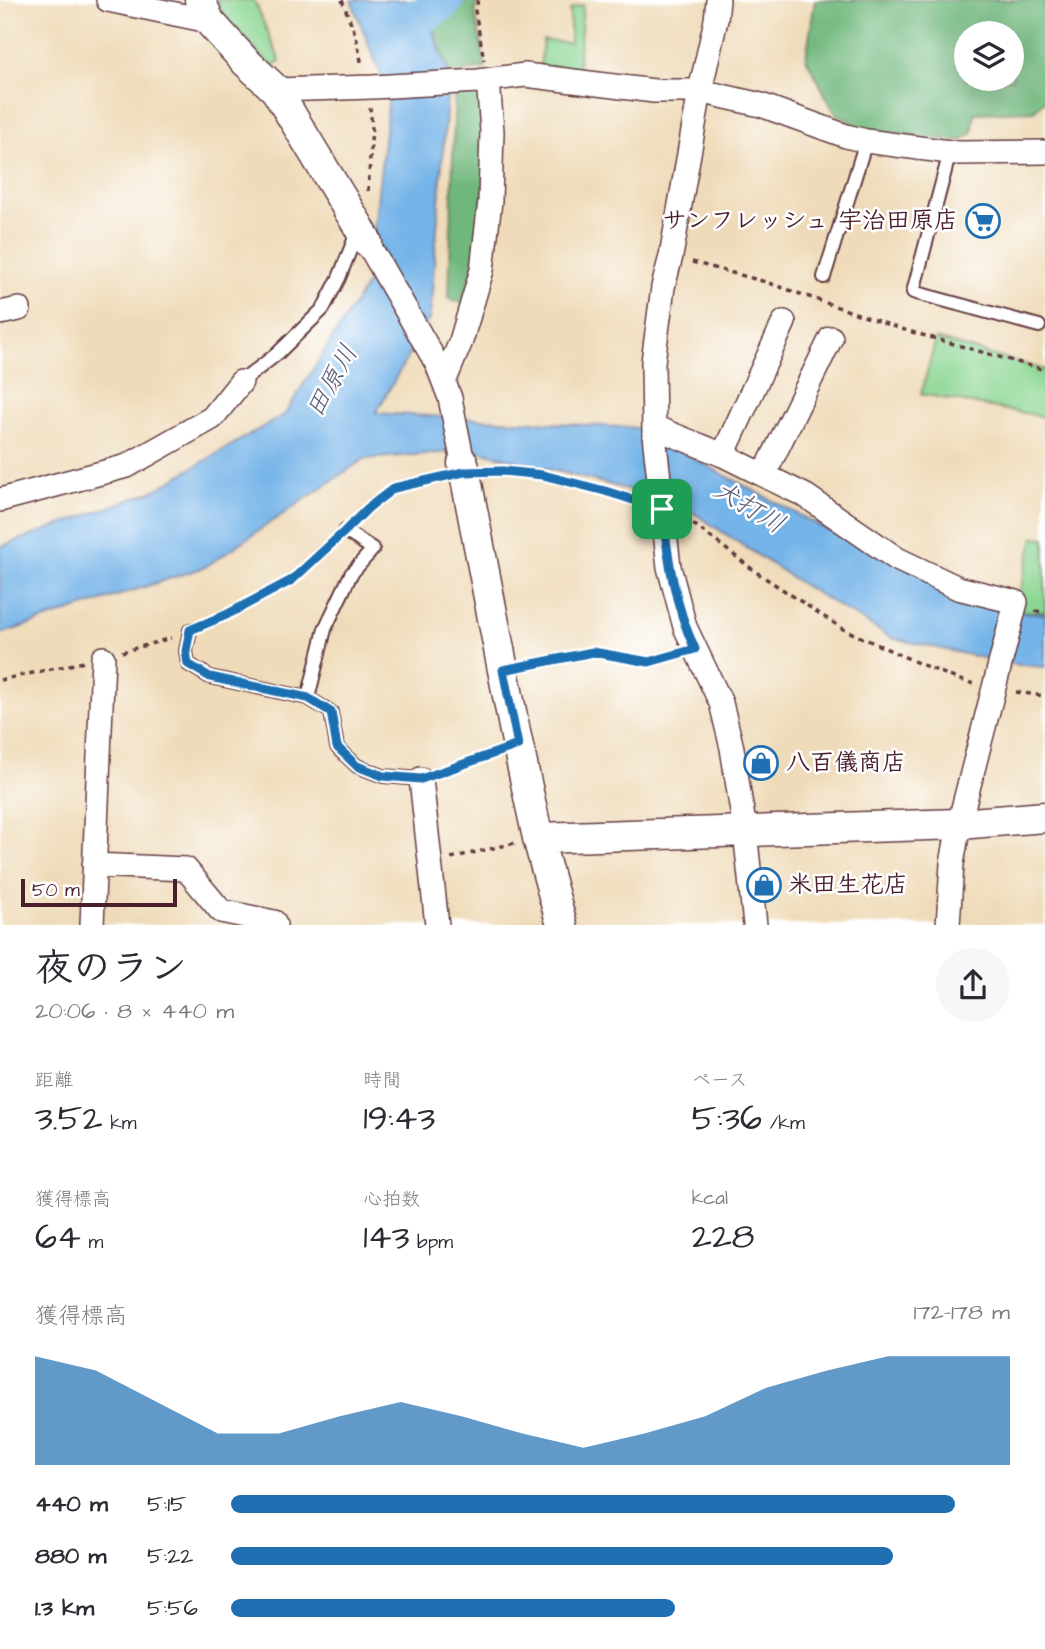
<!DOCTYPE html>
<html lang="ja">
<meta charset="utf-8">
<style>
:root{--surface:#fff;--page:#f7f7f7;--text:#2b2b33;--muted:#7c7c81;--accent:#1f6fb2}
body{margin:0;font-family:"Architects Daughter","Klee One",sans-serif;background:var(--page);color:var(--text);height:100vh;display:flex;flex-direction:column;font-size:26px;white-space:nowrap}
*{box-sizing:border-box;margin:0}
p{font-size:23px;color:var(--muted)}
.icon{flex:none;width:38px;height:38px;fill:none;stroke:currentColor;stroke-width:2;stroke-linecap:round;stroke-linejoin:round}
.map{position:relative;height:925px;overflow:hidden}
.sheet{display:flex;flex-direction:column;background:var(--surface);flex:1}
.sheet>*{flex:none}
.tools{position:absolute;left:954px;top:21px;display:grid;gap:14px}
.tools a{display:grid;place-items:center;width:70px;height:70px;border-radius:50%;background:var(--surface);box-shadow:0 7px 28px #0002;font-size:35px}
.scale{position:absolute;left:21px;bottom:18px;width:156px;box-sizing:border-box;padding-left:7px;border:4px solid #4a1f2b;border-top:0;font-size:19px;line-height:24px;white-space:nowrap;color:#4a1f2b;-webkit-text-stroke:5px #fff;paint-order:stroke}
.pin{position:absolute;display:grid;place-items:center;width:60px;height:60px;color:#fff;margin:-30px;border-radius:14px;box-shadow:0 4px 10px #0006}
.round{display:grid;place-items:center;flex:none;width:74px;height:74px;border-radius:37px;background:var(--page)}
.summary{display:flex;align-items:center;justify-content:space-between;height:119px;padding:0 35px}
h1{font-size:38px;font-weight:600;line-height:52px}
.metrics{display:grid;grid-template-columns:repeat(3,1fr);gap:10px;height:119px;padding:7px 35px}
.metrics div{display:grid;align-content:center}
.metrics b{font-size:35px;font-weight:600}
.metrics small{font-size:19px;font-weight:400}
.metrics p{font-size:19px}
.chart{height:196px;padding:14px 35px}
.chart p{display:flex;justify-content:space-between}
.chart svg{width:100%;height:126px;margin-top:7px;fill:var(--accent);opacity:.7}
ul{padding:0 35px;list-style:none;font-size:23px}
li{display:grid;grid-template-columns:112px 84px 1fr;align-items:center;height:52px}
li i{height:18px;border-radius:9px;background:var(--accent)}
.map>svg:first-child{display:block}
</style>
<div class="map">
<svg width="1045" height="925" viewBox="0 0 1045 925">
<rect width="100%" height="100%" fill="#fff"/>
<filter id="ink" filterUnits="userSpaceOnUse"><feTurbulence type="fractalNoise" baseFrequency=".0143" numOctaves="2"/><feDisplacementMap in="SourceGraphic" scale="14" xChannelSelector="R" yChannelSelector="G"/><feConvolveMatrix kernelMatrix="1 2 1 2 8 2 1 2 1" color-interpolation-filters="sRGB"/></filter>
<filter id="wash" filterUnits="userSpaceOnUse"><feTurbulence type="fractalNoise" baseFrequency=".00686" numOctaves="4" result="noise"/><feDisplacementMap in="SourceGraphic" scale="28" xChannelSelector="R" yChannelSelector="G"/><feGaussianBlur stdDeviation="1.57" result="paint"/><feColorMatrix in="noise" values="0 0 0 0 0 0 0 0 0 0 0 0 0 0 0 0 0 1.4 0 .05"/><feComposite in="paint" operator="in"/></filter>
<g filter="url(#wash)">
<rect width="100%" height="100%" fill="#efdbb9"/>
<path fill="#8bd692" stroke="#6a7a5e" stroke-width="2" d="M216,0h38l26,61 -9,6 -48,-52z
M583,5l-5,63 -38,-2 3,-26 27,3v-34z
M936,339l109,31v47l-124,-23z
M1034,537l11,1v74l-30,-1z"/>
<path fill="#70b77c" stroke="#5d6b54" stroke-width="2" fill-rule="evenodd" d="M424,0h53l-2,12 11,56 -37,6z
M815,0h230v100l-11,11 -59,2 -3,20 -12,8 -93,-10 -32,-18 -29,-55zM966,33h46v46h-46z
M488,80l4,51 -24,174 -19,-6 6,-216z"/>
<path fill="#75b4e8" stroke="#606a8a" stroke-width="2" d="M351,0h70l28,74 -19,243 -54,96 261,15 192,103 186,80 30,3v53l-34,-3 -119,-26 -89,-53 -126,-83 -202,-52 -111,9 -159,108 -205,67v-87l153,-56 132,-77 83,-132 21,-187z"/>
<g fill="none" stroke-linecap="round" stroke-linejoin="round">
<path stroke="#75b4e8" stroke-width="37" d="M404,28l41,-28"/>
</g>
</g>
<g filter="url(#ink)">
<g fill="none" stroke-linecap="round" stroke-linejoin="round">
<g stroke="#633b40" stroke-width="16">
<path id="service" d="M950,152l-37,140 126,34
M824,277l42,-136
M241,382l37,-29 45,-44 16,-31 19,-48
M190,630l-4,21 2,13 22,13 98,21 23,14 6,35 20,19 26,10 38,3
M308,698l17,-69 26,-55 22,-25 -28,-18"/>
</g>
<g stroke="#633b40" stroke-width="26">
<path id="minor" d="M108,0l101,21
M718,0l-2,20 -16,71 -29,165 -8,31 -10,75 1,73 15,132 16,60 36,76 11,45 13,83 10,94
M276,90l97,-3 105,-6 47,-6 129,16h46l61,14 85,31 20,5 91,12 88,-1
M367,242l70,122 13,34 13,65
M0,313l19,-4
M444,382l17,-41 21,-71 8,-69 2,-70 -4,-51
M654,427l69,28 83,41 91,63 61,29 58,14 -57,222 -7,40 -4,61
M723,455l61,-133
M764,475l67,-137
M0,500l127,-34 85,-48 29,-36
M421,779l16,146
M94,865l92,4 35,42 53,11 1,3
M92,925l11,-267"/>
</g>
<g stroke="#633b40" stroke-width="33">
<path id="tertiary" d="M200,0l9,21 37,41 30,28 83,137 8,15
M463,463l52,269 23,106 24,87
M538,838l421,-14 86,-7"/>
</g>
<path stroke="#633b40" stroke-width="3.5" stroke-dasharray="5 5" stroke-linecap="butt" d="M342,0l14,36 6,30
M478,0l-3,11 9,49
M368,191l4,-65 -2,-18
M692,262l74,20 132,46 147,42
M489,471c52,0 103,16 153,31
M355,520l13,-13 26,-19 46,-11
M684,520l12,6 60,46 87,57 75,34 39,16 17,5
M1035,611l10,1
M204,624l23,-9 65,-35 43,-40
M122,652l49,-14
M526,665l67,-13 56,9 27,-7
M0,680l84,-18
M1016,692l29,4
M440,773l55,-20
M451,858l64,-15"/>
<use href="#service" stroke="#fff" stroke-width="12"/>
<use href="#minor" stroke="#fff" stroke-width="23"/>
<use href="#tertiary" stroke="#fff" stroke-width="30"/>
</g>
</g>
<g fill="none" stroke-linecap="round" stroke-linejoin="round" filter="url(#ink)">
<g stroke="#fff" stroke-width="14">
<path id="route" d="M503,471l40,4 62,16 57,18c6,49 12,95 33,140l-46,13 -56,-10 -90,18 15,75 -97,34 -38,-3 -26,-10 -20,-19 -6,-35 -23,-14 -98,-21 -22,-13 -2,-13 4,-21 36,-15 66,-35 53,-49 23,-23 26,-20 70,-16z"/>
</g>
<use href="#route" stroke="#1f6fb2" stroke-width="9"/>
</g>
<defs>
<g id="supermarket-ring" transform="scale(1.75)"><circle r="9.5" fill="#fff" stroke="#1f6fb2" stroke-width="1.5"/><path d="M-6-5.5h2.5l.6 2H6L4.5 2H-2.5L-4.4-4H-6ZM-1.5 3.2a1.3 1.3 0 1 0 .1 0ZM3 3.2a1.3 1.3 0 1 0 .1 0Z" fill="#1f6fb2"/></g>
<g id="shop-ring" transform="scale(1.75)"><circle r="9.5" fill="#fff" stroke="#1f6fb2" stroke-width="1.5"/><path d="M-5-2.5h2.3a2.7 3.5 0 0 1 5.4 0H5L5.5 6h-11ZM-1.5-2.5h3a1.5 2.3 0 0 0-3 0Z" fill="#1f6fb2"/></g>
</defs>
<g fill-rule="evenodd">
<use href="#supermarket-ring" x="983" y="221"/>
<use href="#shop-ring" x="761" y="763"/>
<use href="#shop-ring" x="764" y="885"/>
</g>
<g text-anchor="middle" dominant-baseline="central" stroke-width="5" stroke-linejoin="round" paint-order="stroke">
<g font-size="24" font-weight="bold" fill="#4a1f2b" stroke="#fff" text-anchor="start">
<text x="958" y="221" text-anchor="end">サンフレッシュ 宇治田原店</text>
<text x="786" y="763">八百儀商店</text>
<text x="788" y="885">米田生花店</text>
</g>
<g font-size="26" font-style="italic" fill="#5b5b77" stroke="#fff">
<text transform="translate(332 381) rotate(-61)">田原川</text>
<text transform="translate(749 507) rotate(31)">犬打川</text>
</g>
</g>
</svg>
<div class="tools">
<a><svg class="icon" aria-label="layers" viewBox="0 0 24 24"><path d="M12 4l9 5-9 5-9-5zM3 14l9 5 9-5"/></svg></a>
</div>
<div class="scale">50 m</div>
<div class="pin" style="left:662px;top:509px;background:#1e9e55"><svg class="icon" aria-label="arrive" viewBox="0 0 24 24"><path d="M6 21V4h12l-3 4 3 4H6"/></svg></div>
</div>
<section class="sheet">
<div class="summary"><div><h1>夜のラン</h1><p>20:06 · 8 × 440 m</p></div><a class="round"><svg class="icon" aria-label="share" viewBox="0 0 24 24"><path d="M12 15V3M7 8l5-5 5 5M5 13v7h14v-7"/></svg></a></div>
<div class="metrics">
<div><p>距離</p><b>3.52<small> km</small></b></div>
<div><p>時間</p><b>19:43</b></div>
<div><p>ペース</p><b>5:36<small> /km</small></b></div>
</div>
<div class="metrics">
<div><p>獲得標高</p><b>64<small> m</small></b></div>
<div><p>心拍数</p><b>143<small> bpm</small></b></div>
<div><p>kcal</p><b>228</b></div>
</div>
<div class="chart"><p><span>獲得標高</span>172–178 m</p>
<svg viewBox="0 0 160 44" preserveAspectRatio="none"><path d="M0 44V6L10 11L20 22L30 33L40 33L50 27L60 22L70 27L80 33L90 38L100 33L110 27L120 17L130 11L140 6L150 6L160 6V44z"/></svg>
</div>
<ul>
<li><b>440 m</b>5:15<i style="width:93%"></i></li>
<li><b>880 m</b>5:22<i style="width:85%"></i></li>
<li><b>1.3 km</b>5:56<i style="width:57%"></i></li>
</ul>
</section>
